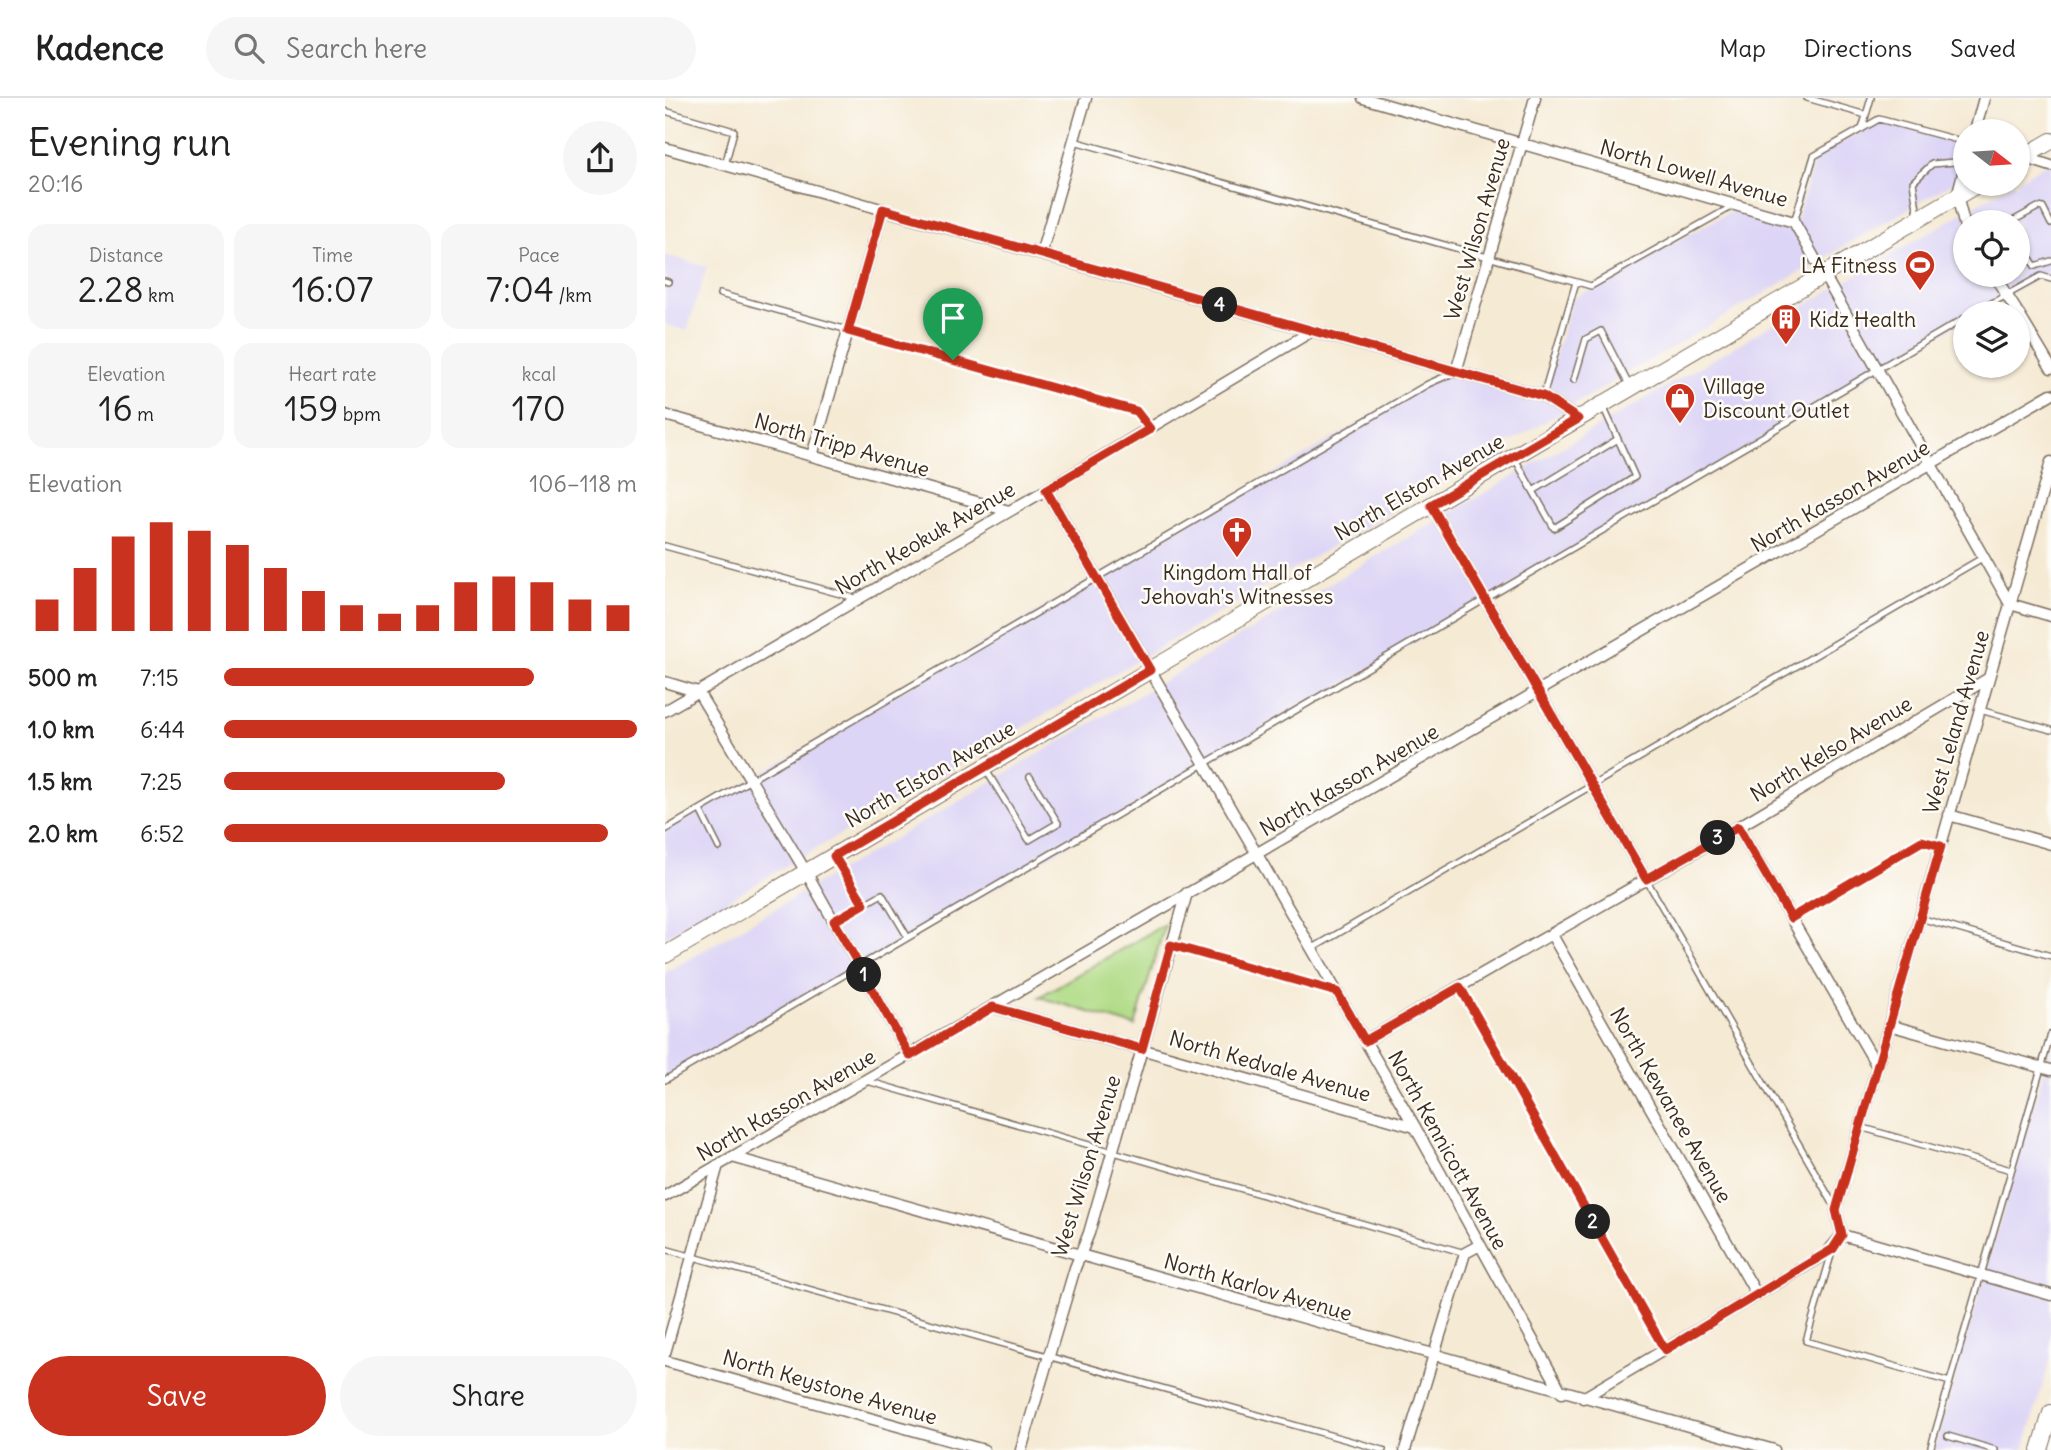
<!DOCTYPE html>
<meta charset="utf-8">
<style>
:root{--surface:#fff;--page:#f6f6f6;--text:#222;--muted:#767676;--line:#e0e0e0;--accent:#c8321e}
body{margin:0;font-family:Delius,sans-serif;background:var(--page);color:var(--text);height:100vh;display:flex;flex-direction:column;font-size:26px;white-space:nowrap}
*{box-sizing:border-box;margin:0}
p{font-size:23px;color:var(--muted)}
.icon{flex:none;width:38px;height:38px;fill:none;stroke:currentColor;stroke-width:2;stroke-linecap:round;stroke-linejoin:round}
.map{position:relative;flex:1;overflow:hidden}
.sheet{display:flex;flex-direction:column;background:var(--surface);width:665px}
.sheet>*{flex:none}
.needle{width:46px;rotate:107deg}
.tools{position:absolute;left:1288px;top:21px;display:grid;gap:14px}
.tools a{display:grid;place-items:center;width:77px;height:77px;border-radius:50%;background:var(--surface);box-shadow:0 2px 5px #0004;font-size:35px}
.pin{position:absolute;display:grid;place-items:center;width:60px;height:60px;color:#fff;margin:-72px -30px;border-radius:50% 50% 50% 0;rotate:-45deg;box-shadow:0 0 7px #0007}
.pin .icon{rotate:45deg}
.km{position:absolute;width:35px;height:35px;margin:-18px;border-radius:50%;background:#222;color:#fff;font-size:19px;line-height:35px;text-align:center}
.round{display:grid;place-items:center;flex:none;width:74px;height:74px;border-radius:37px;background:var(--page)}
.overview{display:flex;align-items:center;justify-content:space-between;height:119px;padding:0 28px}
h1{font-size:38px;font-weight:600;line-height:52px}
.stats{display:grid;grid-template-columns:repeat(3,1fr);gap:10px;height:119px;padding:7px 28px}
.stats div{display:grid;align-content:center;border-radius:18px;background:var(--page);text-align:center}
.stats b{font-size:35px;font-weight:600}
.stats small{font-size:19px;font-weight:400}
.stats p{font-size:19px}
.chart{height:196px;padding:14px 28px}
.chart p{display:flex;justify-content:space-between}
.chart svg{width:100%;height:126px;margin-top:7px;stroke:var(--accent);stroke-width:6}
.primary-button{display:flex;gap:14px;margin-top:auto;padding:14px 28px}
.primary-button a{flex:1;height:80px;border-radius:42px;background:var(--accent);color:#fff;font-size:28px;font-weight:600;line-height:80px;text-align:center}
.primary-button a+a{background:var(--page);color:var(--text)}
ul{padding:0 28px;list-style:none;font-size:23px}
li{display:grid;grid-template-columns:112px 84px 1fr;align-items:center;height:52px}
li i{height:18px;border-radius:9px;background:var(--accent)}
header{display:flex;align-items:center;gap:42px;box-sizing:border-box;height:98px;padding:0 35px;background:var(--surface);border-bottom:2px solid var(--line)}
header strong{font-size:33px}
nav{display:flex;gap:38px;margin-inline-start:auto;font-size:24px}
.search{width:490px;height:63px;background:var(--page);display:flex;align-items:center;gap:18px;box-sizing:border-box;padding:0 24px;border-radius:38px;color:var(--muted);font-size:26px}
main{display:flex;flex:1;min-height:0}
.map>svg:first-child{display:block}
</style>
<header>
<strong>Kadence</strong>
<div class="search"><svg class="icon" aria-label="search" viewBox="0 0 24 24"><circle cx="10" cy="10" r="6"/><path d="M15 15l6 6"/></svg>Search here</div>
<nav><a>Map</a><a>Directions</a><a>Saved</a></nav>
</header>
<main>
<section class="sheet">
<div class="overview"><div><h1>Evening run</h1><p>20:16</p></div><a class="round"><svg class="icon" aria-label="share" viewBox="0 0 24 24"><path d="M12 15V3M7 8l5-5 5 5M5 13v7h14v-7"/></svg></a></div>
<div class="stats">
<div><p>Distance</p><b>2.28<small> km</small></b></div>
<div><p>Time</p><b>16:07</b></div>
<div><p>Pace</p><b>7:04<small> /km</small></b></div>
</div>
<div class="stats">
<div><p>Elevation</p><b>16<small> m</small></b></div>
<div><p>Heart rate</p><b>159<small> bpm</small></b></div>
<div><p>kcal</p><b>170</b></div>
</div>
<div class="chart"><p><span>Elevation</span>106–118 m</p>
<svg viewBox="0 0 160 44" preserveAspectRatio="none"><path d="M5 44V33M15 44V22M25 44V11M35 44V6M45 44V9M55 44V14M65 44V22M75 44V30M85 44V35M95 44V38M105 44V35M115 44V27M125 44V25M135 44V27M145 44V33M155 44V35"/></svg>
</div>
<ul>
<li><b>500 m</b>7:15<i style="width:75%"></i></li>
<li><b>1.0 km</b>6:44<i style="width:100%"></i></li>
<li><b>1.5 km</b>7:25<i style="width:68%"></i></li>
<li><b>2.0 km</b>6:52<i style="width:93%"></i></li>
</ul>
<div class="primary-button"><a>Save</a><a>Share</a></div>
</section>
<div class="map">
<svg width="1386" height="1352" viewBox="0 0 1386 1352">
<rect width="100%" height="100%" fill="#fdfcf7"/>
<filter id="ink" filterUnits="userSpaceOnUse"><feTurbulence type="fractalNoise" baseFrequency=".0143" numOctaves="2"/><feDisplacementMap in="SourceGraphic" scale="14" xChannelSelector="R" yChannelSelector="G"/><feConvolveMatrix kernelMatrix="1 2 1 2 8 2 1 2 1" color-interpolation-filters="sRGB"/></filter>
<filter id="wash" filterUnits="userSpaceOnUse"><feTurbulence type="fractalNoise" baseFrequency=".00686" numOctaves="4" result="noise"/><feDisplacementMap in="SourceGraphic" scale="28" xChannelSelector="R" yChannelSelector="G"/><feGaussianBlur stdDeviation="1.57" result="paint"/><feColorMatrix in="noise" values="0 0 0 0 0 0 0 0 0 0 0 0 0 0 0 0 0 1.4 0 .05"/><feComposite in="paint" operator="in"/></filter>
<g filter="url(#wash)">
<rect width="100%" height="100%" fill="#f5ead4"/>
<path fill="#ddd5f6" fill-rule="evenodd" d="M1215,23l85,24 -4,33 -1296,759v-107l783,-459 95,27 29,-99 165,-91 58,17 20,-67z
M1386,63v114l-7,-1 -67,39h-12v7l-1300,761v-108l1347,-789h6v-4zM1300,124h53v53h-53z
M0,157l42,12 -20,64 -22,-7z
M1386,947v312l-27,93h-90z"/>
<path fill="#b0db86" stroke="#768252" stroke-width="2" d="M500,826l-30,102 -96,-29z"/>
</g>
<g filter="url(#ink)">
<g fill="none" stroke-linecap="round" stroke-linejoin="round">
<g stroke="#7c6d5e" stroke-width="8">
<path id="lane" d="M1142,0l59,17
M0,13l69,20 -9,34
M1197,31l9,-31
M409,43l517,145 142,-80
M1253,118l-5,-34 19,-18 33,-3
M1129,124l20,-66 65,-37 86,23
M1346,124l27,-15 5,1 8,16
M1353,141l17,27 16,-5
M0,183l3,1
M55,196l416,117 14,18
M1309,215l67,-37 10,3
M909,282l12,-41 15,-8 28,54
M878,298l33,-114
M850,361l39,69 81,-51 -32,-71
M868,393l85,-52
M0,448l190,52
M1315,612l71,20
M321,672l43,70 29,-17 -28,-46
M35,712l19,38
M0,732l763,-446 25,-11
M169,758l30,48
M981,781l189,328
M1126,820l131,-77 19,5
M1255,820l131,38
M169,823l48,-27 25,42
M507,847l162,46
M648,850l671,-391
M795,889l205,363
M0,982l1300,-762
M202,983l598,172
M1195,1029l151,43
M0,1151l718,201
M1167,1154l-26,89 144,41
M1283,1338l47,14
M1265,1352l121,-416"/>
</g>
<g stroke="#7c6d5e" stroke-width="13">
<path id="street" d="M698,0l431,124 216,382 41,12
M1310,33l9,-33
M0,50l878,248 35,23
M1358,59l28,9
M1300,68l-8,30 8,31
M376,156l45,-156
M1329,177l24,38
M1353,215l33,55
M791,274l79,-274
M0,317l344,96
M147,358l71,-247
M381,392l369,637 147,266
M766,407l215,374
M0,584l33,10 108,180 104,184
M0,613l381,-221 266,-159
M1284,717l102,29
M1073,729l139,239
M887,837l205,360
M328,909l422,120
M1224,927l162,45
M700,943l373,-214 251,-149
M67,1059l1042,293
M0,1098l1386,-802
M1177,1137l-6,-25 215,-748
M1177,1137l209,60
M0,1255l53,-188
M0,1263l319,89
M918,1300l243,-144 16,-19
M356,1352l54,-182 14,-35 98,-340
M740,1352l60,-197 15,-8"/>
</g>
<g stroke="#7c6d5e" stroke-width="18">
<path id="secondary" d="M1353,62l33,-19
M0,857l1313,-771
M1375,1352l11,-37"/>
</g>
<use href="#lane" stroke="#fff" stroke-width="5"/>
<use href="#street" stroke="#fff" stroke-width="10"/>
<use href="#secondary" stroke="#fff" stroke-width="16"/>
</g>
</g>
<g fill="none" stroke-linecap="round" stroke-linejoin="round" filter="url(#ink)">
<g stroke="#fff" stroke-width="14">
<path id="route" d="M218,111l660,187 35,23 -147,86 215,374 92,-52 53,91 131,-77 19,5 -105,364 6,25 -9,14 -168,101 -205,-363 -95,54 -28,-49 -166,-47 -29,104 -149,-42 -83,49 -76,-135 30,-17 -30,-48 316,-186 -104,-180 104,-61 -14,-18 -288,-80z"/>
</g>
<use href="#route" stroke="#c8321e" stroke-width="9"/>
</g>
<defs>
<g id="stadium-pin" transform="scale(1.575)"><path d="M0 17L-7.5 6A9.5 9.5 0 1 1 7.5 6Z" fill="#c8321e" stroke="#fdfcf7"/><path d="M0-5a6.5 5 0 1 0 0 10a6.5 5 0 1 0 0-10ZM-3.5-1.8h7v3.6h-7Z" fill="#fff"/></g>
<g id="building-pin" transform="scale(1.575)"><path d="M0 17L-7.5 6A9.5 9.5 0 1 1 7.5 6Z" fill="#c8321e" stroke="#fdfcf7"/><path d="M-4-6H4V6H1V3H-1V6H-4ZM-2.5-4.3h1.7v1.8h-1.7ZM.8-4.3h1.7v1.8H.8ZM-2.5-1h1.7V.8h-1.7ZM.8-1h1.7V.8H.8Z" fill="#fff"/></g>
<g id="shop-pin" transform="scale(1.575)"><path d="M0 17L-7.5 6A9.5 9.5 0 1 1 7.5 6Z" fill="#c8321e" stroke="#fdfcf7"/><path d="M-5-2.5h2.3a2.7 3.5 0 0 1 5.4 0H5L5.5 6h-11ZM-1.5-2.5h3a1.5 2.3 0 0 0-3 0Z" fill="#fff"/></g>
<g id="church-pin" transform="scale(1.575)"><path d="M0 17L-7.5 6A9.5 9.5 0 1 1 7.5 6Z" fill="#c8321e" stroke="#fdfcf7"/><path d="M-1.2-6h2.4v3.5h3.3v2.4h-3.3V6h-2.4V-.1h-3.3v-2.4h3.3Z" fill="#fff"/></g>
</defs>
<g fill-rule="evenodd">
<use href="#stadium-pin" x="1255" y="167"/>
<use href="#building-pin" x="1121" y="221"/>
<use href="#shop-pin" x="1015" y="300"/>
<use href="#church-pin" x="572" y="434"/>
</g>
<g text-anchor="middle" dominant-baseline="central" stroke-width="5" stroke-linejoin="round" paint-order="stroke">
<g font-size="21" fill="#3b2a1e" stroke="#fdfcf7">
<text transform="translate(1029 75) rotate(16)">North Lowell Avenue</text>
<text transform="translate(812 131) rotate(-74)">West Wilson Avenue</text>
<text transform="translate(177 347) rotate(16)">North Tripp Avenue</text>
<text transform="translate(754 389) rotate(-30)">North Elston Avenue</text>
<text transform="translate(1175 398) rotate(-30)">North Kasson Avenue</text>
<text transform="translate(260 440) rotate(-30)">North Keokuk Avenue</text>
<text transform="translate(1291 624) rotate(-74)">West Leland Avenue</text>
<text transform="translate(1166 651) rotate(-31)">North Kelso Avenue</text>
<text transform="translate(265 676) rotate(-30)">North Elston Avenue</text>
<text transform="translate(684 682) rotate(-30)">North Kasson Avenue</text>
<text transform="translate(605 968) rotate(16)">North Kedvale Avenue</text>
<text transform="translate(121 1007) rotate(-30)">North Kasson Avenue</text>
<text transform="translate(1006 1007) rotate(60)">North Kewanee Avenue</text>
<text transform="translate(783 1052) rotate(61)">North Kennicott Avenue</text>
<text transform="translate(421 1068) rotate(-73)">West Wilson Avenue</text>
<text transform="translate(593 1189) rotate(16)">North Karlov Avenue</text>
<text transform="translate(165 1289) rotate(16)">North Keystone Avenue</text>
</g>
<g font-size="21" fill="#3b2a1e" stroke="#fdfcf7" text-anchor="start">
<text x="1232" y="167" text-anchor="end">LA Fitness</text>
<text x="1144" y="221">Kidz Health</text>
<text x="1038" y="288">Village<tspan x="1038" dy="24">Discount Outlet</tspan></text>
<text x="572" y="474" text-anchor="middle">Kingdom Hall of<tspan x="572" dy="24">Jehovah's Witnesses</tspan></text>
</g>
</g>
</svg>
<div class="tools">
<a><svg class="needle" viewBox="-14 -14 28 28"><path d="M0-13l5 13h-10z" fill="#e53935"/><path d="M0 13l5-13h-10z" fill="#767676"/></svg></a>
<a><svg class="icon" aria-label="locate" viewBox="0 0 24 24"><circle cx="12" cy="12" r="6"/><path d="M12 2v4M12 18v4M2 12h4M18 12h4"/></svg></a>
<a><svg class="icon" aria-label="layers" viewBox="0 0 24 24"><path d="M12 4l9 5-9 5-9-5zM3 14l9 5 9-5"/></svg></a>
</div>
<div class="pin" style="left:288px;top:262px;background:#1e9e55"><svg class="icon" aria-label="arrive" viewBox="0 0 24 24"><path d="M6 21V4h12l-3 4 3 4H6"/></svg></div>
<b class="km" style="left:199px;top:877px">1</b>
<b class="km" style="left:928px;top:1124px">2</b>
<b class="km" style="left:1053px;top:740px">3</b>
<b class="km" style="left:555px;top:207px">4</b>
</div>
</main>
